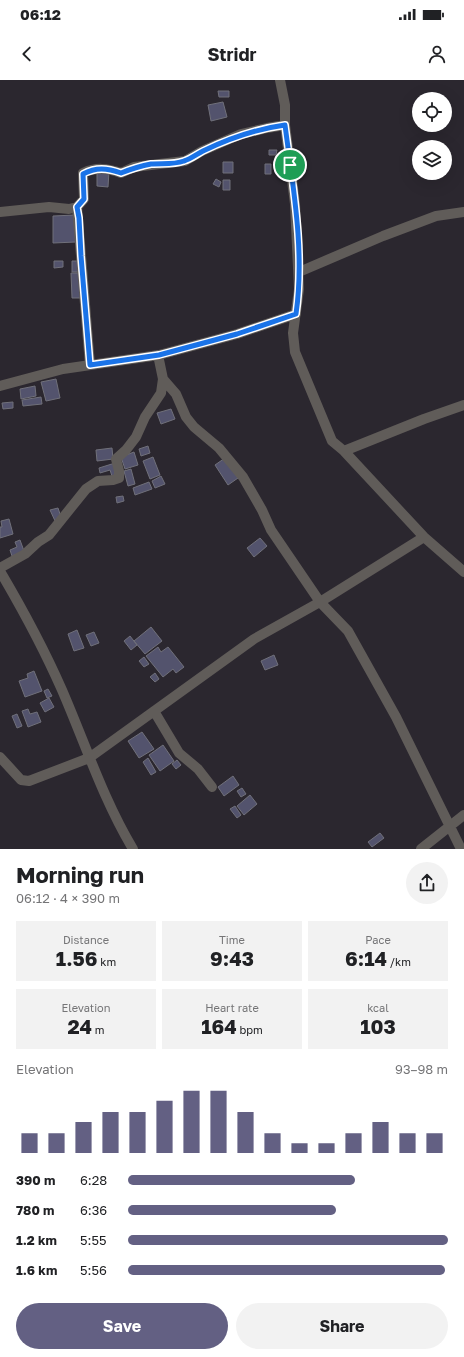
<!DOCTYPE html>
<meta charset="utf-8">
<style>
:root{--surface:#fff;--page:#f2f2f2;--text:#202124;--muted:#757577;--accent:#636083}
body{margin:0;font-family:"Golos Text",sans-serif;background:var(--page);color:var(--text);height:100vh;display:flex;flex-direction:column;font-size:15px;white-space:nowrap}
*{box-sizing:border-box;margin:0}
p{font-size:13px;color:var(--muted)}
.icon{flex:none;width:22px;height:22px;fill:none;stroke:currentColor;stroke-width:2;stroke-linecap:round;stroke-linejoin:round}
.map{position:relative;height:769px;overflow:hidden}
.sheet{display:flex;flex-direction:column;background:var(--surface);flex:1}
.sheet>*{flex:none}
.buttons{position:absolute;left:412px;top:12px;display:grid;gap:8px}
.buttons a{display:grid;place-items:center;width:40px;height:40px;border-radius:50%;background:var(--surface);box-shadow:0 4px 16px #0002;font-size:20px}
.pin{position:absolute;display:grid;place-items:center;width:34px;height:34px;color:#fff;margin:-17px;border:2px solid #fff;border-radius:50%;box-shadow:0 1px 4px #0007}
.round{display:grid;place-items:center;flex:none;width:42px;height:42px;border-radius:21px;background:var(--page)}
.overview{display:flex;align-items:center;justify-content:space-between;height:68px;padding:0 16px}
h1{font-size:22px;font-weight:700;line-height:30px}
.metrics{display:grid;grid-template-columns:repeat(3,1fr);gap:6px;height:68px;padding:4px 16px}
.metrics div{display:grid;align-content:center;border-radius:0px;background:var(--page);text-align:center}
.metrics b{font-size:20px;font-weight:700}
.metrics small{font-size:11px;font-weight:400}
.metrics p{font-size:11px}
.chart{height:112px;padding:8px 16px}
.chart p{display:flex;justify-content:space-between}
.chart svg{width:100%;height:72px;margin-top:4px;stroke:var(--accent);stroke-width:6}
.action{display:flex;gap:8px;margin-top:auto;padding:8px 16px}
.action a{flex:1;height:46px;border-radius:24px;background:var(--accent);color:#fff;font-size:16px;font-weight:700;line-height:46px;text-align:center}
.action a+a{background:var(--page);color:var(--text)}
ul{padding:0 16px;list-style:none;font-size:13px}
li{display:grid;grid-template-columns:64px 48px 1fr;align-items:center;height:30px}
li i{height:10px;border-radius:5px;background:var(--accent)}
.status{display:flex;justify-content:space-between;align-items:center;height:28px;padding:0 20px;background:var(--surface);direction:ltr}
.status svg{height:11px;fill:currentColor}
header{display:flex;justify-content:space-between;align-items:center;height:52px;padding:0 16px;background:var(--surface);font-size:18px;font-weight:700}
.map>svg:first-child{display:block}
</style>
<div class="status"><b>06:12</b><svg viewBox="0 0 49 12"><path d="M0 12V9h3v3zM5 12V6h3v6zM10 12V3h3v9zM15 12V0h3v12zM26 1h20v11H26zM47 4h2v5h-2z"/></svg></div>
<header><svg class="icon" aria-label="back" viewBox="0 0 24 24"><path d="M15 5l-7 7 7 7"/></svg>Stridr<svg class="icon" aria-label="person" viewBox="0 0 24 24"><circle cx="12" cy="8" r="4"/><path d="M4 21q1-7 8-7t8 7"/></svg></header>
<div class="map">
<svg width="464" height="769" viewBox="0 0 464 769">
<rect width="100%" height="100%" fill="#2b272f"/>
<path fill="#53536d" stroke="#70707a" d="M218,11h11v6h-10z
M223,22l4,15 -16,4 -3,-16z
M269,70h8l-1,5h-7z
M223,82h10v11h-10z
M265,84h6v10h-6z
M97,91h12l-1,16 -11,-1z
M216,99l5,3 -2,5 -6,-3z
M223,100h7v10h-7z
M75,135l1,27 -23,1v-27z
M54,181h9v6l-9,1z
M72,181h8v11h-8z
M71,193h10v25h-9z
M56,299l4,19 -14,3 -5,-19z
M35,306l1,10 -15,3 -1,-10z
M41,317l1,7 -19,2 -1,-6z
M13,322v6l-10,1 -1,-6z
M171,329l4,10 -14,5 -4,-11z
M148,366l2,7 -9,3 -2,-7z
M112,368l1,11 -16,2 -1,-11z
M134,372l4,13 -13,4 -4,-12z
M153,377l7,18 -10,4 -7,-18z
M225,378l13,20 -10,7 -13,-20z
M115,383l3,11 -6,2 -2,-6 -10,3 -1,-5z
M131,389l4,15 -7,2 -4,-15z
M161,396l4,8 -10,4 -3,-7z
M149,402l3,7 -17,6 -2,-7z
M123,416l1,5 -7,2 -1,-6z
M58,428l3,9 -5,6 -6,-13z
M9,439l4,15 -13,4v-11h2l-1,-6z
M260,458l7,8 -13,11 -7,-9z
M20,460l4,11 -12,5 -2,-6 7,-3 -2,-5z
M151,547l11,14 -17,13 -11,-13z
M77,550l7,18 -10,3 -6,-17z
M94,552l5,11 -8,3 -5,-11z
M130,556l7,9 -6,5 -7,-9z
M158,567l3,5 7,-5 16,20 -8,6 -3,-4 -10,8 -17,-21z
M274,575l4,10 -13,5 -4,-9z
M144,577l5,7 -5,3 -5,-6z
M34,591l8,20 -17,6 -6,-16 9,-3 -1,-4z
M155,593l4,6 -4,3 -5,-5z
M48,609l4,7 -5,2 -3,-7z
M49,618l5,9 -9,5 -5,-9z
M28,629l2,5 7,-2 4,10 -13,5 -6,-16z
M17,634l5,12 -5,2 -5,-12z
M142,652l12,17 -15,9 -11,-17z
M163,665l11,16 -14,10 -11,-16z
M148,678l8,14 -5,3 -8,-13z
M177,680l4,5 -5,4 -4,-5z
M233,696l6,9 -15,11 -6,-9z
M242,708l4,6 -5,3 -4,-6z
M250,715l7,9 -13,11 -7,-9z
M235,726l6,9 -4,3 -7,-9z
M380,753l4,5 -12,9 -4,-5z"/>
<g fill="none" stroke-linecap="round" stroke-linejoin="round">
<path stroke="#605c59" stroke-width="10" d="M280,0l5,25v20l10,79 4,85 -6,44 2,19 37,89 12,10 80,86 40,35
M77,127l13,158
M0,132l49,-5 20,2 8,-2 7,-8 -1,-26c13,-6 24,-5 38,0l13,-6 51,-6 17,-10 39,-17 26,-6 18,-3
M299,192l84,-36 53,-20 28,-4
M163,299l13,15 10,23 8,10 25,21 24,29 19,33 9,20 49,72 28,29 48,86 65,132
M0,306l63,-17 96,-14 78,-21 59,-20
M344,371l80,-32 40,-14
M0,488l25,-14 13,-12 11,-7 37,-46 12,-8 15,-1 6,-2v-7l-3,-12 10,-9 10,-13 9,-20 16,-24 2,-14 -5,-24
M0,491c23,39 44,78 62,119 23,53 41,109 71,159
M154,631l25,42 19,16 14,18
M0,677l21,23 8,1 60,-23 165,-119 66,-37 104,-65
M421,769l43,-34"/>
</g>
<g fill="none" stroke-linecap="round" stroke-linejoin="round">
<g stroke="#fff" stroke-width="8">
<path id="route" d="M285,45c8,62 20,127 11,189l-59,20 -78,21 -69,10 -9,-109 -2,-38 -2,-11 7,-8 -1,-25c13,-7 24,-6 38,-1 10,-4 19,-7 30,-9 11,-1 22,1 33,-3 7,-2 13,-7 19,-10 27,-13 53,-22 82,-26z"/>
</g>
<use href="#route" stroke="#1a73e8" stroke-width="5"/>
</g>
</svg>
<div class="buttons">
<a><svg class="icon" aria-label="locate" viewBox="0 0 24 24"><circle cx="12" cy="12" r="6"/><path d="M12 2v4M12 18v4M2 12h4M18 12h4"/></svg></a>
<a><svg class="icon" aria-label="layers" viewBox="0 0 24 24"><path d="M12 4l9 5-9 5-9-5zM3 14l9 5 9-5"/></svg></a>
</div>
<div class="pin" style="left:290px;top:85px;background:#1e9e55"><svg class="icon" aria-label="arrive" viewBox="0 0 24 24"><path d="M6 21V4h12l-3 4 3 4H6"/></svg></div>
</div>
<section class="sheet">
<div class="overview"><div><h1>Morning run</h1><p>06:12 · 4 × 390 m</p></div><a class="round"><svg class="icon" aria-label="share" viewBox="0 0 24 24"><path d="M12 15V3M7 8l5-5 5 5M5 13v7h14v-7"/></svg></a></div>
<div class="metrics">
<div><p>Distance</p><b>1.56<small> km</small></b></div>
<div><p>Time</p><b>9:43</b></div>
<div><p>Pace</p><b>6:14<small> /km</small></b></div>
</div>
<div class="metrics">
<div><p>Elevation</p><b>24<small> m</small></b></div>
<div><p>Heart rate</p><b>164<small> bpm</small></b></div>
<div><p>kcal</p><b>103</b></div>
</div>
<div class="chart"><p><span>Elevation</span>93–98 m</p>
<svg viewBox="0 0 160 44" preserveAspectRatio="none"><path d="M5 44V32M15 44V32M25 44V25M35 44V19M45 44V19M55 44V12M65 44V6M75 44V6M85 44V19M95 44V32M105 44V38M115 44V38M125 44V32M135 44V25M145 44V32M155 44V32"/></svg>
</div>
<ul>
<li><b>390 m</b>6:28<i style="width:71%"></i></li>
<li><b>780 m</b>6:36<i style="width:65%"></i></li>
<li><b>1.2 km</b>5:55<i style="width:100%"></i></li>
<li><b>1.6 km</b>5:56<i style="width:99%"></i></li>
</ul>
<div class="action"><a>Save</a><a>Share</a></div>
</section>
